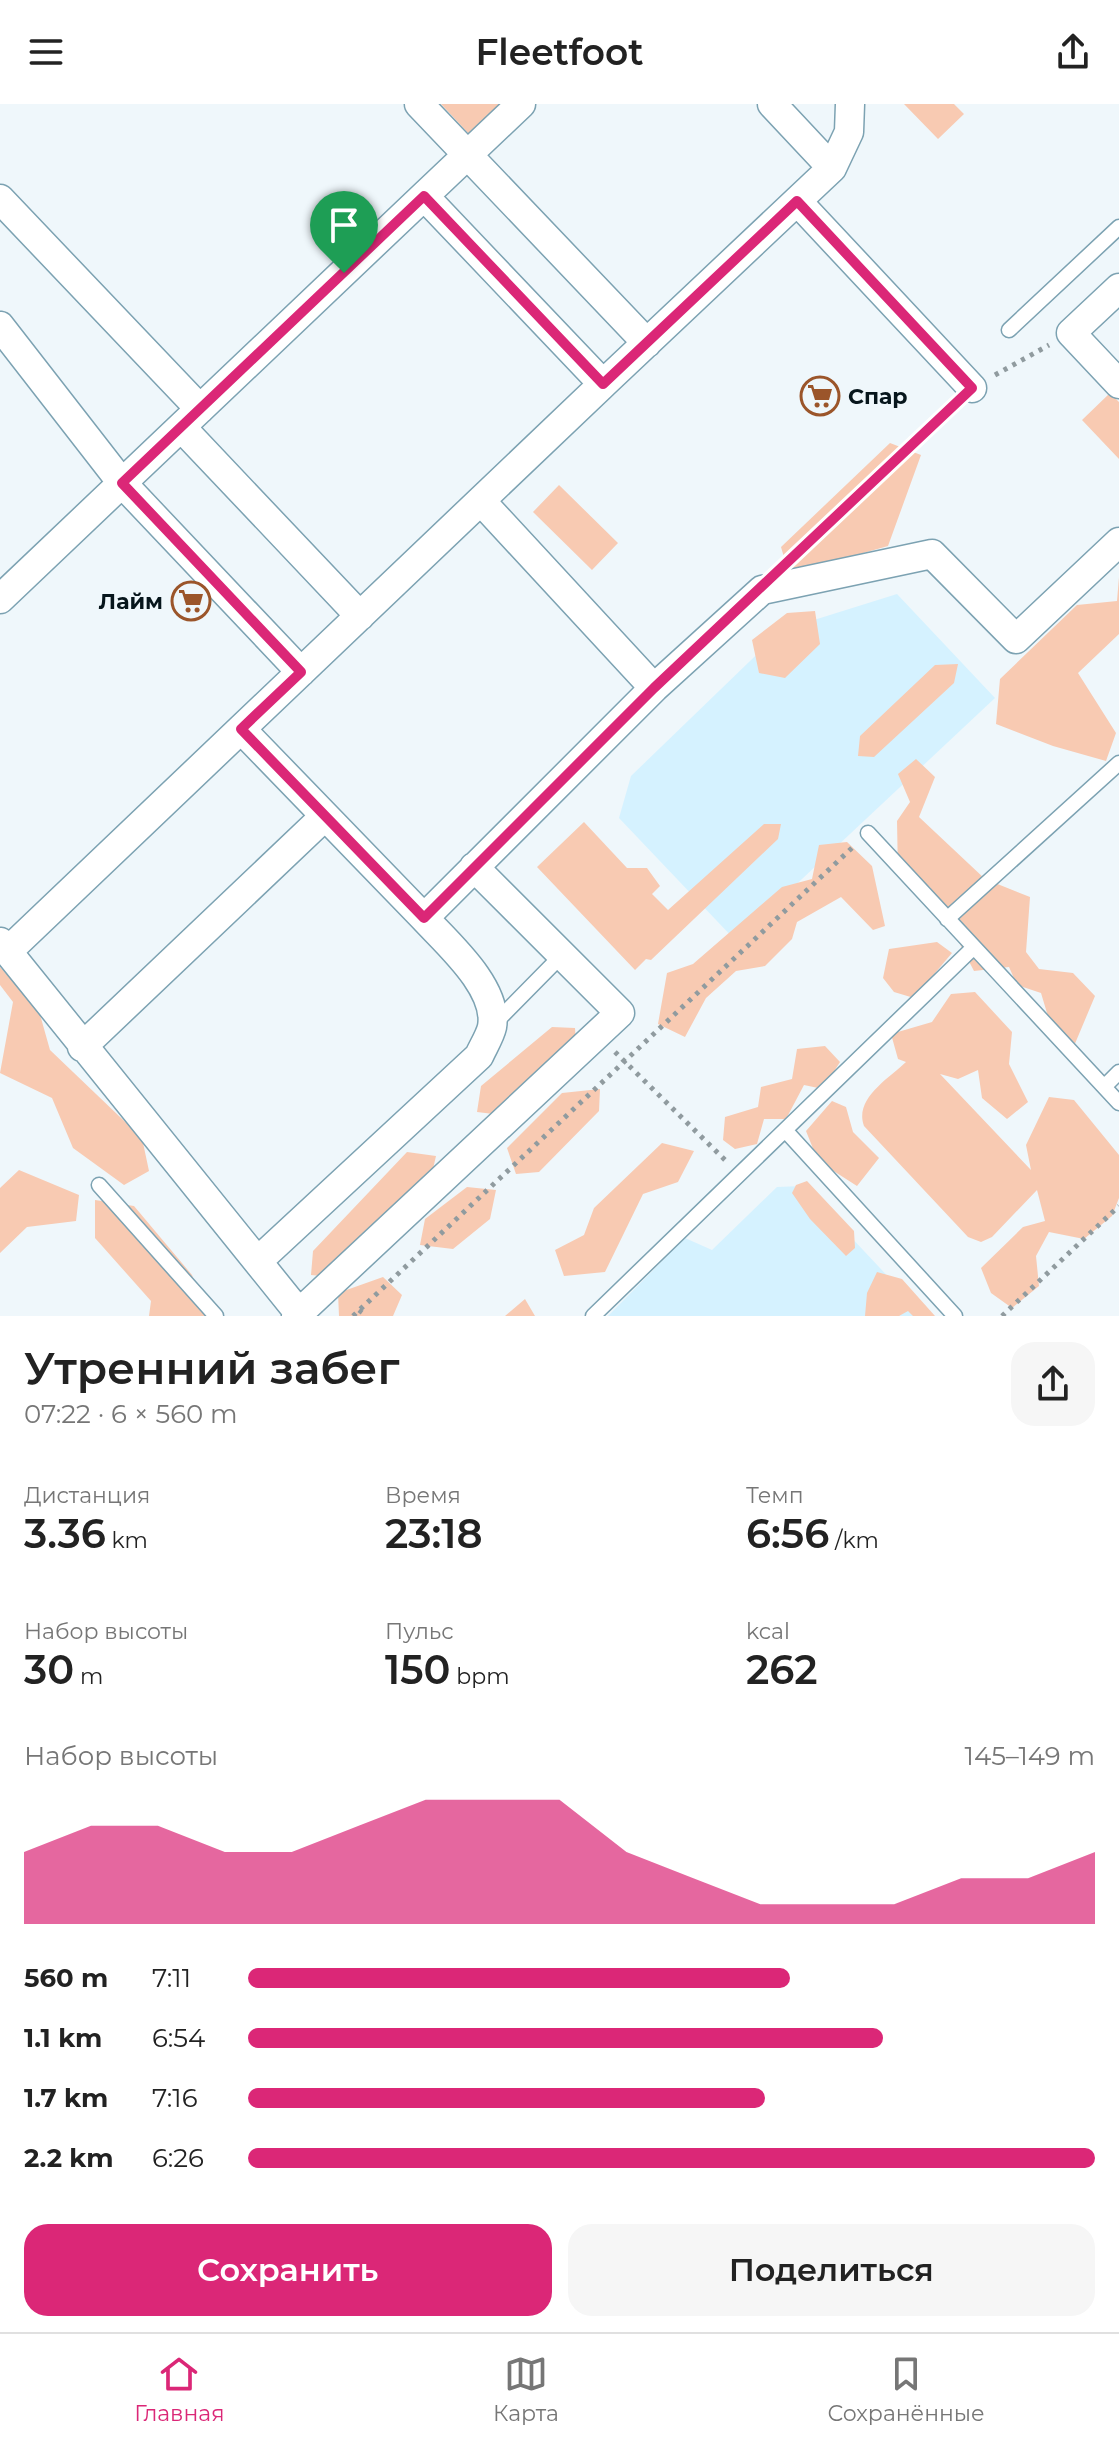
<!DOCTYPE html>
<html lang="ru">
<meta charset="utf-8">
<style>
:root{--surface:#fff;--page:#f6f6f6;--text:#222;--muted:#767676;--line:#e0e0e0;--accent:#db2777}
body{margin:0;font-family:Montserrat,sans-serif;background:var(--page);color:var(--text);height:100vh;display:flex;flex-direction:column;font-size:30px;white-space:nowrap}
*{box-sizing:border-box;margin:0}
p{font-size:26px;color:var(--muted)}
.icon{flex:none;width:44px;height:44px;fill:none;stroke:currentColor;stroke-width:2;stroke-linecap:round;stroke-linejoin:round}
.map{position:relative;height:1212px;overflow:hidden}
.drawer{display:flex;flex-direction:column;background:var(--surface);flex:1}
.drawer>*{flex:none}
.pin{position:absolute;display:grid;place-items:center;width:68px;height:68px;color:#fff;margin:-82px -34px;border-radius:50% 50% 50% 0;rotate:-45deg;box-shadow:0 0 8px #0007}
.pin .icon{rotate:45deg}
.round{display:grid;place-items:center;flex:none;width:84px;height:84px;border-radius:24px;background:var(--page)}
.headline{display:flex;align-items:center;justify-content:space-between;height:136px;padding:0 24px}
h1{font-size:44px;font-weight:600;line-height:60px}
.metrics{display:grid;grid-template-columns:repeat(3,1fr);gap:12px;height:136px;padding:8px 24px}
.metrics div{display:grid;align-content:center}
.metrics b{font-size:40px;font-weight:600}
.metrics small{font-size:22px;font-weight:400}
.metrics p{font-size:22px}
.chart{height:224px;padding:16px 24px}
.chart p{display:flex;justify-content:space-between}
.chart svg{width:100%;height:144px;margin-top:8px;fill:var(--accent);opacity:.7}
.primary-button{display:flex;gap:16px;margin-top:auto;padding:16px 24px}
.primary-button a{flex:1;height:92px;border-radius:24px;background:var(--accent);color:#fff;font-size:32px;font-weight:600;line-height:92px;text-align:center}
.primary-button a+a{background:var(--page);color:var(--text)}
ul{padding:0 24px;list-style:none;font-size:26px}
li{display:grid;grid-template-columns:128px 96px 1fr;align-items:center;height:60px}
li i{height:20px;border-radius:10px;background:var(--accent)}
header{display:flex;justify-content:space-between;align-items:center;height:104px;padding:0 24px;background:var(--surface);font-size:36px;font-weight:600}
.tab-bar{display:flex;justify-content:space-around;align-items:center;height:112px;border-top:2px solid var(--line);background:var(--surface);font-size:22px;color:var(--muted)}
.tab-bar a{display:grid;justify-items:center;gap:4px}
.tab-bar .on{color:var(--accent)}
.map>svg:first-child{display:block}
</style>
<header><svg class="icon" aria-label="menu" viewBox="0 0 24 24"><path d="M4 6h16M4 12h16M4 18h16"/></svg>Fleetfoot<svg class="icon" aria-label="share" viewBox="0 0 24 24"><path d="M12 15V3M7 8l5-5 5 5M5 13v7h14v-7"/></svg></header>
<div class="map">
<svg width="1119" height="1212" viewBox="0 0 1119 1212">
<rect width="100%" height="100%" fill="#eff7fb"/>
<path fill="#d5f2ff" d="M897,490l98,104 -259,243 -117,-123 12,-42 151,-146z
M803,1082l122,130h-317l77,-78 27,12 65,-63z"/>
<path fill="#f8cab2" d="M441,0h60l-32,30z
M904,0h50l10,10 -26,25z
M1110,289l9,9v57l-37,-39z
M890,339l31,12 -33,91 -99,28 -8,-27z
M559,381l59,58 -26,27 -59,-58z
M1119,473v57l-41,39 38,60 -10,28 -53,-15 -57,-22 4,-45 77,-74 40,-4z
M815,507l5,33 -35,34 -26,-5 -7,-33 35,-27z
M958,560l-4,19 -80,74 -16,-1 2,-20 75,-71z
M916,655l19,18 -16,40 66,62 45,18 -4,55 13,17 34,4 22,23 -21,50 -18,-3 -15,-50 -24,-8 -8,-18 -35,4 -44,-84 -32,-13 -1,-53 13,-19 -12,-28z
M584,718l43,46h20l13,18 -8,8 16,16 96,-86h17l-3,15 -127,121 -5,-1 -11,11 -98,-103z
M847,738l25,24 13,60 -12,4 -32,-33 -44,25 -5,17 -27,27 -29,5 -30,27 -21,39 -27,-13 9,-51 26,-9 89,-77 30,-8 7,-34z
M937,838l15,11 -38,45 -20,-6 -11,-14 6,-29z
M0,863l39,44 11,39 92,88 7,33 -25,14 -51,-37 -21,-50 -52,-25 13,-71 -13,-17z
M975,888l37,40 -3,32 19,38 -21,17 -25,-21 -4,-28 -20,9 -18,-5 91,96 -5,-25 23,-48 25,3 45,55v43l-7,18 -28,23 -35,-7 -13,24 3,30 -27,22 -21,-15 -10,-25 42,-41 22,-6 -8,-31 -45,47 -11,5 -13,-5 -104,-111c-10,-27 24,-47 42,-64l-8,-3 -7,-25 41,-12 19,-28z
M552,923l23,1 2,31 -59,58 -41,-5 4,-26z
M825,942l15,16 -17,27 -19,-4 -18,34h-22l-7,25 -22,5 -12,-9 2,-23 33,-10 3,-20 31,-8 5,-30z
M600,985l-1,22 -60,61 -23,2 -9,-26 55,-55z
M832,997l14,6 7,25 26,26 -22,28 -39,-25 -12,-30z
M662,1039l32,8 -16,31 -35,12 -38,78 -41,4 -9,-26 29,-15 10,-27z
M407,1048l29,4 -12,52 -81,70 -32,-3 2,-24z
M19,1066l60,25 -3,26 -49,6 -27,26v-65z
M807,1077l47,50 1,17 -9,8 -36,-37 -18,-26 4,-8z
M467,1083l29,3 -6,29 -37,30 -33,-4 5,-26z
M95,1096l39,6 58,69 15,41h-58l2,-15 -56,-63z
M877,1168l25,7 33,37h-22l-5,-5 -9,5h-34l2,-23z
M383,1173l19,18 -9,21h-54l-1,-23z
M525,1195l10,17h-30z"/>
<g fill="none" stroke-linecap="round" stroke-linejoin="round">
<g stroke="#7ca2b2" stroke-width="17">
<path id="service" d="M1009,226l110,-103
M868,729l251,270
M947,815l172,-156
M493,921l69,-70
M1105,982l14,-14
M785,1026l170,186
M99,1081l117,131
M593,1212l381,-369"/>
</g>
<g stroke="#7ca2b2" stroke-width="31">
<path id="minor" d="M419,0l228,239
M832,64l17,-36 1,-28
M424,92l97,-92
M0,95l200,210
M797,97l175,187
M1119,184l-48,45 48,51
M0,222l122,157 179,189
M603,280l229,-216 -60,-64
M181,323l179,189
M0,495l424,-403 179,188 -595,567
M654,584l108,-98 170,-36 84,85 103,-97
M241,625l183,189
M0,838l299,371
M82,943l243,-231
M259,1156l220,-204c4,-9 11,-20 13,-29 7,-39 -45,-84 -68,-109l230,-230 -173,-187
M296,1212l324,-303 -146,-146"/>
</g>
<path stroke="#909b9f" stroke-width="5" stroke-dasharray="4 6" stroke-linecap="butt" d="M995,271l54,-30
M803,446l149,-143
M615,948l110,108
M359,1206l8,6
M353,1212l500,-469
M1002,1212l117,-110"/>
<use href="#service" stroke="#fff" stroke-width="14"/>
<use href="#minor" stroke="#fff" stroke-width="28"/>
</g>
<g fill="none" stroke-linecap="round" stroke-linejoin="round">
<g stroke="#fff" stroke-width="16">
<path id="route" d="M424,92l179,188 194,-183 175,187 -318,300 -230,230 -183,-189 60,-57 -179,-189z"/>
</g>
<use href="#route" stroke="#db2777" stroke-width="10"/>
</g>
<defs>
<g id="supermarket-ring" transform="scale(2)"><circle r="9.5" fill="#eff7fb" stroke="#9b552a" stroke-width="1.5"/><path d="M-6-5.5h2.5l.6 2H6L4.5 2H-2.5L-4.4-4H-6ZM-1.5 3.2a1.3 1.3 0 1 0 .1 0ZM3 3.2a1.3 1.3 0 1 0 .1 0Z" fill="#9b552a"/></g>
</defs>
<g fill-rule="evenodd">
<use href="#supermarket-ring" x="820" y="292"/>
<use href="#supermarket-ring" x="191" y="497"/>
</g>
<g text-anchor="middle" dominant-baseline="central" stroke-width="7" stroke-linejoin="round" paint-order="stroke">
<g font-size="22" font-weight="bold" fill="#07161c" stroke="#eff7fb" text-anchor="start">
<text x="848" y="292">Спар</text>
<text x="163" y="497" text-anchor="end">Лайм</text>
</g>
</g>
</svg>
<div class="pin" style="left:344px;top:169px;background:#1e9e55"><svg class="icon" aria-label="arrive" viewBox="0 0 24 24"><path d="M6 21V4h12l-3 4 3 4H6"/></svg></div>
</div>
<section class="drawer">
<div class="headline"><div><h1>Утренний забег</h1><p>07:22 · 6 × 560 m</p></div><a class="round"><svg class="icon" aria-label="share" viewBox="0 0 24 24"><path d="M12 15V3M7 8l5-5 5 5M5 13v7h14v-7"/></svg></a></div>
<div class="metrics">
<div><p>Дистанция</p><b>3.36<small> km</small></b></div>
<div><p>Время</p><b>23:18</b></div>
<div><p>Темп</p><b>6:56<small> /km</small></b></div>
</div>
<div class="metrics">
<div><p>Набор высоты</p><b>30<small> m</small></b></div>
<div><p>Пульс</p><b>150<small> bpm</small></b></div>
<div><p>kcal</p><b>262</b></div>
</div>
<div class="chart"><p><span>Набор высоты</span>145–149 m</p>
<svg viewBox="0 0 160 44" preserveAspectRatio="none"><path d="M0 44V22L10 14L20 14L30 22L40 22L50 14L60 6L70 6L80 6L90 22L100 30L110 38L120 38L130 38L140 30L150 30L160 22V44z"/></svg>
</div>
<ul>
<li><b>560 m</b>7:11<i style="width:64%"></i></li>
<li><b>1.1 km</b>6:54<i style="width:75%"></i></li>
<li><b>1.7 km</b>7:16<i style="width:61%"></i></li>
<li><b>2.2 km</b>6:26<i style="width:100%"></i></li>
</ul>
<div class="primary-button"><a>Сохранить</a><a>Поделиться</a></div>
</section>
<nav class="tab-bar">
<a class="on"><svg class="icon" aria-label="home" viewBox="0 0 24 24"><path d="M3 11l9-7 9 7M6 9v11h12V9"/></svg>Главная</a>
<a><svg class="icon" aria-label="map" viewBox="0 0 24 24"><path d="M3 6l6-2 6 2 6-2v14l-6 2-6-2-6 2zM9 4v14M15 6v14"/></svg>Карта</a>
<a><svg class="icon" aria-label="saved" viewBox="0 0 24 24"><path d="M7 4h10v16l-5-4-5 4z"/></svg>Сохранённые</a>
</nav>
